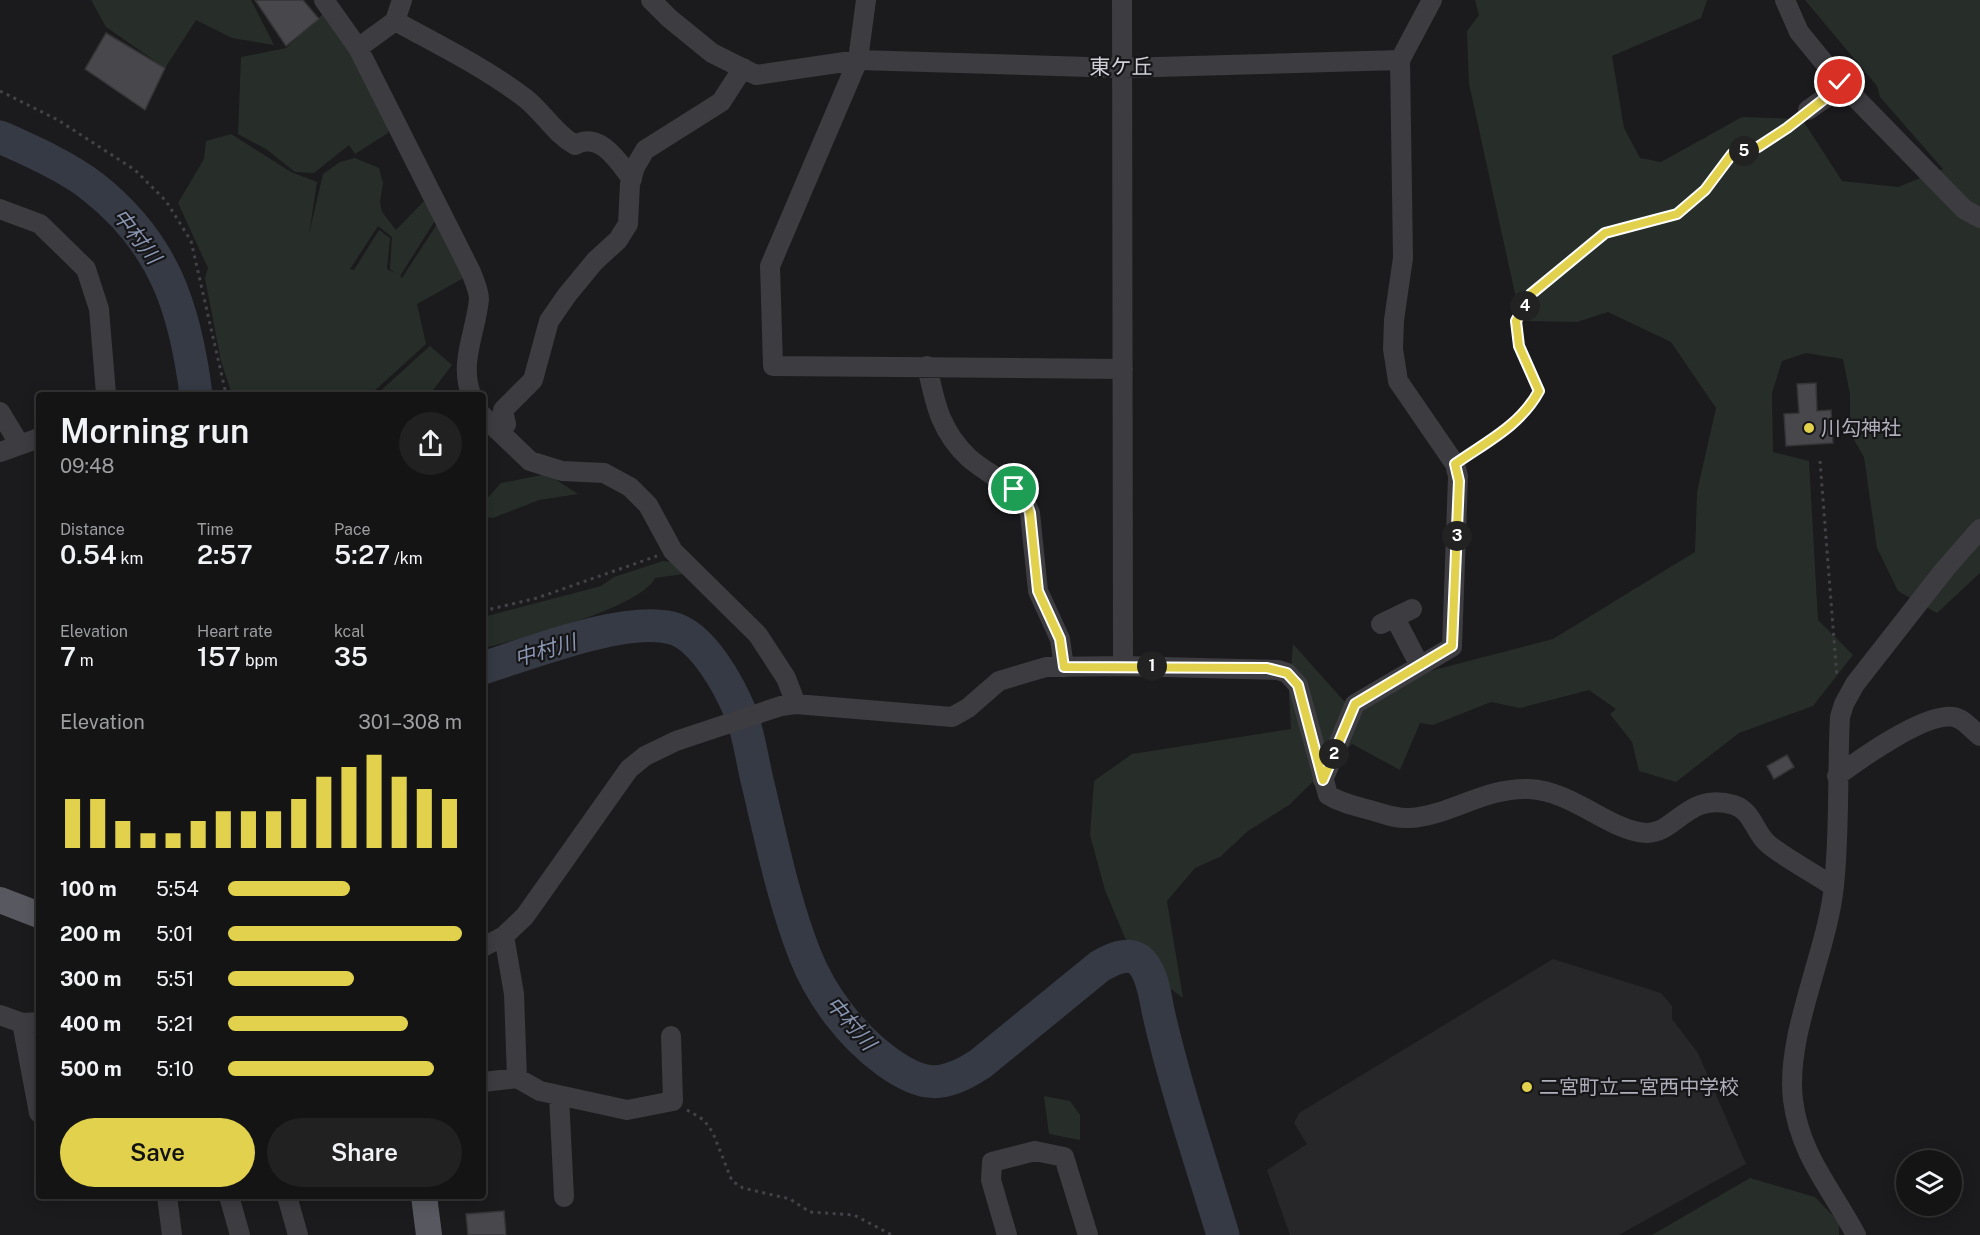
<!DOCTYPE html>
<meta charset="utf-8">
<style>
:root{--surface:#141415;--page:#212122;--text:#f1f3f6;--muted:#9d9ea0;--line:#333334;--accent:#e1d14d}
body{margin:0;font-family:"Public Sans","Noto Sans JP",sans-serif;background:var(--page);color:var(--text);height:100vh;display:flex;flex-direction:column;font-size:22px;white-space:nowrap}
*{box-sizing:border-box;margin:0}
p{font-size:20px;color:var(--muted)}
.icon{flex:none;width:33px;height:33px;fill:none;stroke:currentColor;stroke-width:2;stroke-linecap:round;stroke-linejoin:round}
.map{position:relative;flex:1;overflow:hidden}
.side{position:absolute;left:36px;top:392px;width:450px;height:807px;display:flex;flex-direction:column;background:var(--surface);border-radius:6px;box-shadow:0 3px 15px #0003,0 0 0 2px var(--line)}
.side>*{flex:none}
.controls{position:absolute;left:1896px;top:1150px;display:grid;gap:12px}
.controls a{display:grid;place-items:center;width:66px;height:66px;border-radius:50%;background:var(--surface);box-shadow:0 3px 15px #0003,0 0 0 2px var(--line);font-size:30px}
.pin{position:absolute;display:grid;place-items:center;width:51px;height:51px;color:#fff;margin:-26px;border:3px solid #fff;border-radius:50%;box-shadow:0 2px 6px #0007}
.km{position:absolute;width:30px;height:30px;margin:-15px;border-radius:50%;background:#222;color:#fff;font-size:16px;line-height:30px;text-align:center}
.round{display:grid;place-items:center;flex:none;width:63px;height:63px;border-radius:32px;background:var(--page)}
.headline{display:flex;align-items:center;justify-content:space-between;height:102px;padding:0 24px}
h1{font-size:33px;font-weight:600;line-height:45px}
.stats{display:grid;grid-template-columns:repeat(3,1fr);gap:9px;height:102px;padding:6px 24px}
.stats div{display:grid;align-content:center}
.stats b{font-size:26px;font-weight:600}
.stats small{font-size:16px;font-weight:400}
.stats p{font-size:16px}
.chart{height:168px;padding:12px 24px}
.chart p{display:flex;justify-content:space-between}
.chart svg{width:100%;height:108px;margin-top:6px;stroke:var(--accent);stroke-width:6}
.cta{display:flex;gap:12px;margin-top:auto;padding:12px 24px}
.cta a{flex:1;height:69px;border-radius:36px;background:var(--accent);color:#111;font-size:24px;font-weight:600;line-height:69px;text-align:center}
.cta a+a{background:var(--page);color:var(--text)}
ul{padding:0 24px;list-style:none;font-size:20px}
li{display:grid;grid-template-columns:96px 72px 1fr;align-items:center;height:45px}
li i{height:15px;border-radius:8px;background:var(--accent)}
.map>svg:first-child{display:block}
</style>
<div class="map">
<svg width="1980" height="1235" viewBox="0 0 1980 1235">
<rect width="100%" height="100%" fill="#1b1a1c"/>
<path fill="#272629" d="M1553,959l108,34 11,13v13l26,34 48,111 -127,71h-329l-23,-65 40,-26 -13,-21 5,-10z"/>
<path fill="#272e29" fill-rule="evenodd" d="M91,0h160l23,45 -42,-7 -36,-18 -31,48 -59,-41z
M1475,0h232l-6,18 -89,38 12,72 16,30 21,4 81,-45 60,2 40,62 56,6 45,-18 -63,-72 -3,-11 -72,-86h175v573l-43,40 -39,-22 -21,-43 -13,-91 -14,-24v-39l-7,-35 -37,-6 -24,8 -10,32 1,59 36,9 9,159 35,35 -40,51 -74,27 -63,49 -37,-11 -7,-29 -22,-28 6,-5 -27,-19 -69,18 -29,-6 -58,23 -13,-2 -20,47 -48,-26 -63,61 -41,26 -28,26 -25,11 -28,33 16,97 -26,-19 -32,-41 -20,-48 -15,-55 4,-54 38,-27 159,-25 -2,-34 4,-51 51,57 67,-25 142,-37 142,-87 2,-60 19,-84 -45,-66 -63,-30 -31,10 -56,-1 -52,-237 -2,-53 12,-16z
M325,12l64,104 -1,17 -33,21 -6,-9 -35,28 -19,-1 -29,-23 -28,-15 3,-77 45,-9z
M231,134l60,38 26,10 -8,52 14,-60 17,-12 15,-4 24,10 4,15 -3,19 2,10 14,18 28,-29 14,15 -38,60 2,2 39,-60 28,57 -52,29 9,40 -55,50h-139l-11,-33 -16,-83 3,-10 -30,-65 26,-44 2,-18zM378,226l14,11 -2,32 5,4 -8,-4 3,-31 -11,-8 -25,40 -4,-1z
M430,346l22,19 -22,29h-53z
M547,474l31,20 -39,6 -46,18 -10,-1v-14l18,-20z
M663,561l14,2 7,11 -29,4c-14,30 -137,62 -172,70v-31l118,-31 13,-9z
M1044,1096l26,5 10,14v25l-31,-6z
M1750,1178l65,19 24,25v13h-187z"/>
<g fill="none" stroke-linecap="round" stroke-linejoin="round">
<path stroke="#353a44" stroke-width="33" d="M0,137c29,13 68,30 93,50 71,56 92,121 103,207
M483,668c48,-15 141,-52 189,-40 31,8 58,59 69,86 8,21 11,45 16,66 14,58 26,119 48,175 16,41 46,80 81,106 37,27 57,27 94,3l120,-98c11,-6 27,-15 39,-6 14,11 16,38 20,55 17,74 42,147 64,220"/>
</g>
<path fill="#48484c" stroke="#353538" stroke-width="1.5" d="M255,0h48l16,19 -33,27z
M106,33l59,35 -20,42 -60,-41z
M1816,383l1,28 14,-1 2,33 -47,3 -2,-32 15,-1 -2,-29z
M1787,755l7,12 -20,12 -7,-13z
M504,1211l2,24h-38l-2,-21z"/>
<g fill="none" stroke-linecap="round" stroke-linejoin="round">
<path stroke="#424248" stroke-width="3" stroke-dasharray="3 4.5" stroke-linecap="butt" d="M0,91l58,29 77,50 31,31 25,40 35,153
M1470,453c28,-21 52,-29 69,-62l-20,-45 -3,-25 15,-27 74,-61 72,-19 28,-24 27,-36 26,-7 37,-26
M1820,461l17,217
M483,611l54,-13 120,-42
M687,1110l17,10 9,13 19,48 11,7 47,11 20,13 44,3 38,20"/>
<path stroke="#3c3c41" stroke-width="20" d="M324,0l34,48 113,224c3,8 8,19 8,27 -3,33 -20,63 -8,95
M651,0l18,18 43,35 44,22 102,-15 263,8 279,-8
M866,0l-8,60 -88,206 3,100 350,3
M1122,0l1,666
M1785,0l14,32 41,50 124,127 16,9
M395,21c44,24 89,46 130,77 18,14 30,36 50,47 25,-14 43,16 57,34
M358,48l37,-27 7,-21
M1808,110l20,-14 12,-14
M0,209l40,15 46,45 13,40 7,85
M927,366c8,37 13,65 42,92 21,19 51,27 61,55l8,78 22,48 4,28
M0,412l20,33
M483,416l47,45 32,10 42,2 26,14 18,18 25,46 85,84 28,43 10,26
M497,430l9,-6 -3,-14 30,-30 16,-59 18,-26 28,-34 23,-21 10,-16 2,-40 5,-17 10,-17 76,-48 22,-34
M0,452l39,-14
M1395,618l25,48
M1381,624l31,-15
M1837,776c23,-17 88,-64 117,-59 10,2 18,13 26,19
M1323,780l32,-76 97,-57 6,-171 -3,-12 -57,-83 -5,-32 1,-29 9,-62 -3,-198 32,-60
M504,936l10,58 3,84
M483,947l21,-11 21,-20 104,-147 16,-13 31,-15 105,-35 15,-2 156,13 16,-9 31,-27 47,-14 77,-1 155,4 9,3 11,12 30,110c13,8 27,11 42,15 13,4 27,9 40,8 39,-2 75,-31 119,-29 45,2 82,43 118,44 29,0 41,-42 87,-28 18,6 20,25 32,37 13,13 51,33 68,45
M0,1015l22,8 17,-1
M22,1023l17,90
M483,1082l34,-4 23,13 87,19 46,-9 -2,-65
M559,1096l5,101
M167,1196l5,39
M229,1196l11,39
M287,1196l11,39
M1007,1235l-16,-55 1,-18 43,-11 29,6 24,78
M1856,1235c-25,-47 -56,-80 -63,-135 -8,-66 35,-149 41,-215 6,-55 3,-112 6,-168l4,-13 11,-20 90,-115 35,-40"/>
<path stroke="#585860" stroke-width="26" d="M0,900l39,15
M424,1196l5,39"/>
</g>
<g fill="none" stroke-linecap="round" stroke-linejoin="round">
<g stroke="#fff" stroke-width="12">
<path id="route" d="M1014,489l12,12 4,12 8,78 22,48 4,28 203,1 20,5 11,12 25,95 32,-76 97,-58 7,-165 -4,-17c31,-22 65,-38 84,-73l-20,-45 -3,-25 15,-27 74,-61 72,-19 28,-24 27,-36 26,-7 29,-19 41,-32 12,-14"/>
</g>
<use href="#route" stroke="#e1d14d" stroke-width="8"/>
</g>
<g fill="#e1d14d" stroke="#161517" stroke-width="2">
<circle cx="1809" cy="428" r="6"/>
<circle cx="1527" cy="1087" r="6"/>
</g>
<g text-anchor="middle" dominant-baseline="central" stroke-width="4.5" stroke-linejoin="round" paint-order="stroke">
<g font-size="20" fill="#aeafbb" stroke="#161517" text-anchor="start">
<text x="1821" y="428">川勾神社</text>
<text x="1539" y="1087">二宮町立二宮西中学校</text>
</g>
<g font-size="21" fill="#cfcfd7" stroke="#161517">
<text x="1121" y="66">東ケ丘</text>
</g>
<g font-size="21" font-style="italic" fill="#8996b2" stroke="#161517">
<text transform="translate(137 236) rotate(52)">中村川</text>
<text transform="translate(545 650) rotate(-16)">中村川</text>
<text transform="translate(851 1023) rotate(49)">中村川</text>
</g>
</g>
</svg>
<div class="controls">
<a><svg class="icon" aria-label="layers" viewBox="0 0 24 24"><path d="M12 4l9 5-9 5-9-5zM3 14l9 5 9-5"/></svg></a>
</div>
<div class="pin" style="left:1014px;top:489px;background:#1e9e55"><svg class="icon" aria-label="arrive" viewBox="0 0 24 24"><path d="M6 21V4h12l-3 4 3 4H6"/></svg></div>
<div class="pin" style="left:1840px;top:82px;background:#d93025"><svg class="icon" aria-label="check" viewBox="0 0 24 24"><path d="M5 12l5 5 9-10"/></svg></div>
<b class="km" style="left:1152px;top:666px">1</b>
<b class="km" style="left:1334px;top:754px">2</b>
<b class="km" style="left:1457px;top:536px">3</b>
<b class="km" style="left:1525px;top:306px">4</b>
<b class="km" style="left:1744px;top:151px">5</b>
<section class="side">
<div class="headline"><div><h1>Morning run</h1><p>09:48</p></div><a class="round"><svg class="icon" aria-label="share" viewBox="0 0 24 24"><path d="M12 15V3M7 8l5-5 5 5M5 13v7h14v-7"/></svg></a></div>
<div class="stats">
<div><p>Distance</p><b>0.54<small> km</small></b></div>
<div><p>Time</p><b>2:57</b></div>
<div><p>Pace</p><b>5:27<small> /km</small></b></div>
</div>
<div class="stats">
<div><p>Elevation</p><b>7<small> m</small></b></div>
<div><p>Heart rate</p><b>157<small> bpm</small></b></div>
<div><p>kcal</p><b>35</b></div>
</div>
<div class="chart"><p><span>Elevation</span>301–308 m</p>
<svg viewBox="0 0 160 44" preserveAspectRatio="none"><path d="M5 44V24M15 44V24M25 44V33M35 44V38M45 44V38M55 44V33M65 44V29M75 44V29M85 44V29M95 44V24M105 44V15M115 44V11M125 44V6M135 44V15M145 44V20M155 44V24"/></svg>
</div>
<ul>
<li><b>100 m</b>5:54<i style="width:52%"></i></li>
<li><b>200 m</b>5:01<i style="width:100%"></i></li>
<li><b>300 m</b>5:51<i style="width:54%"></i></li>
<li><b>400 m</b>5:21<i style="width:77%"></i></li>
<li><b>500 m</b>5:10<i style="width:88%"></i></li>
</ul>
<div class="cta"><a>Save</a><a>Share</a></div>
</section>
</div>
